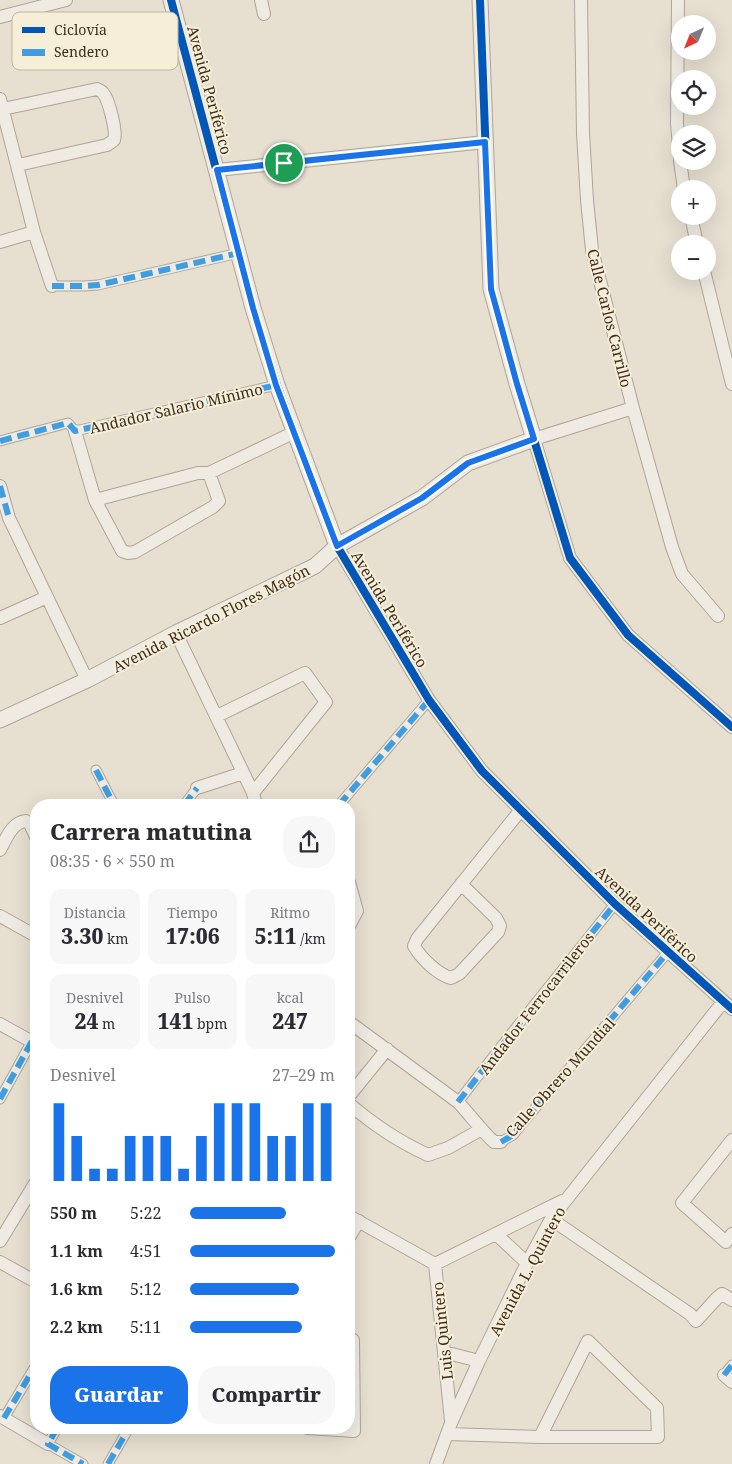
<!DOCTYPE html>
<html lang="es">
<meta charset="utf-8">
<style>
:root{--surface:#fff;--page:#f7f7f7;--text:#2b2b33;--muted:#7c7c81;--accent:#1a73e8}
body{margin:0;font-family:"Noto Serif",serif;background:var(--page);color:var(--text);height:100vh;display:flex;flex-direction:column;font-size:19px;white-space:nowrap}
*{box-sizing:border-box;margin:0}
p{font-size:16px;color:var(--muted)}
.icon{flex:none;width:28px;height:28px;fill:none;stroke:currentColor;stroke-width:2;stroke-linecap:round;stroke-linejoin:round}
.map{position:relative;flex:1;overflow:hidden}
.side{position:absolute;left:30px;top:799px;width:325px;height:635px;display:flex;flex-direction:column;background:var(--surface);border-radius:20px;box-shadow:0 5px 20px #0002}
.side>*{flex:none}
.needle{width:32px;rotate:223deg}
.controls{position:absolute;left:671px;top:15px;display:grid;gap:10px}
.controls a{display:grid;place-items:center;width:45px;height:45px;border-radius:50%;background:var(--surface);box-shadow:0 5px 20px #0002;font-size:25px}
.pin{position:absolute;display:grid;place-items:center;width:42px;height:42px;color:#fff;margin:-21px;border:2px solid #fff;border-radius:50%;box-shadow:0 1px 5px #0007}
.round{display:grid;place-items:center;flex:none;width:52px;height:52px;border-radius:20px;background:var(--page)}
.headline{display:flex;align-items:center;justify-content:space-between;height:85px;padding:0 20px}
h1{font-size:22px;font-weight:800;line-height:38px}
.metrics{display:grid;grid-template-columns:repeat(3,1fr);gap:8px;height:85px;padding:5px 20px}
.metrics div{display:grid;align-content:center;border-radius:12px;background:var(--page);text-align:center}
.metrics b{font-size:21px;font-weight:800}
.metrics small{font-size:14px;font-weight:400}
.metrics p{font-size:14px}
.chart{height:140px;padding:10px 20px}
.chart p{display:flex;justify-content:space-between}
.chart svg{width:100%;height:90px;margin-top:5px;stroke:var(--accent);stroke-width:6}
.action{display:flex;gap:10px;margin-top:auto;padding:10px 20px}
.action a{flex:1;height:58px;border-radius:20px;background:var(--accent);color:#fff;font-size:20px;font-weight:800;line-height:58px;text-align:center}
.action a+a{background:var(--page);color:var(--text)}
ul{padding:0 20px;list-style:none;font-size:16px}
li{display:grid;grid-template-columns:80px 60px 1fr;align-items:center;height:38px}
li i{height:12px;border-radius:6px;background:var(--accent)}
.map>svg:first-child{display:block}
</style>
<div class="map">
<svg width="732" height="1464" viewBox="0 0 732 1464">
<rect width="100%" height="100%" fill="#e7e0d1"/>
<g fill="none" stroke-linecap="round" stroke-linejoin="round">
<g stroke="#ada599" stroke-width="11">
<path id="pedestrian" d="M52,286h32l14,-1 141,-32
M0,441l68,-18 7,8 202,-46
M96,770l18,35
M184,805l13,-17
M339,805l90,-105
M0,1099l32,-58
M458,1102l56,-72 101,-126
M501,1142l12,-7 8,-10 147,-173
M724,1375l8,-10
M4,1418l32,-53
M57,1428l-9,16 35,20
M108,1464l21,-36"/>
</g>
<g stroke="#ada599" stroke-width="14">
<path id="minor" d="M261,0l3,14
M581,0l2,133 4,67 5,50 41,158 39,139 10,27 36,42
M678,0l-1,124 3,34
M0,17l66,-17
M0,99l34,133 -34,10
M3,109l94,-20c3,2 4,1 6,4 6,7 14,39 11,47l-7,5 -89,20
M680,161l4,28
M217,170l268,-28
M691,216l6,28
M34,232l18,54
M704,271l28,113
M633,408l-99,31 36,119 58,77 104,92
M75,431l20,69 27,51 6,2 7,-1 78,-45 6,-6 -10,-28
M0,486l9,32 78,162
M95,500l103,-27h11l86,-41
M337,546l92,154 53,71 133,133 117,105
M0,618l47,-21
M176,633l77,160 3,12
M217,716l88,-43 21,29 -73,91
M197,788l46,-15
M0,850c6,-11 12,-28 26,-29l4,3 6,13
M349,882l8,29 -8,15
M461,884l35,34 4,8 -2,6 -39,42 -8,4c-14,-4 -30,-20 -37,-32l3,-7 103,-128
M0,916l36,20
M349,1022l109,80c13,14 23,28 36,40h7
M0,1024l36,20
M349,1096l38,-47
M349,1104c27,22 47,36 79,51l20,-7 32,-18
M732,1140l-50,63 44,39 6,-8
M349,1216l86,48
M551,1219l139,95 6,7 21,-23 5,-4 10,6
M496,1234l31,29
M349,1237l10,-16
M0,1241l36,-59
M0,1262l36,20
M444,1352l35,9
M724,1375l8,7
M0,1416l48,28
M451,1421l-16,-157 127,-63
M307,1428l47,3 -1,-91 -4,-3
M448,1434l92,3h118l-1,-29 -69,-67 -48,96
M436,1464l15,-41 28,-62 48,-98 24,-44 172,-217"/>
</g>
<g stroke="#ada599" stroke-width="17">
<path id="tertiary" d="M171,0l82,308 24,77 60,161
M0,720l87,-40 89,-47 139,-67 22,-20 85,-48 46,-35 66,-24 -17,-55 -26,-95 -11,-289"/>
</g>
<use href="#pedestrian" stroke="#efebe3" stroke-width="9"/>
<use href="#minor" stroke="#efebe3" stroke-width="12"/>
<use href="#tertiary" stroke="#efebe3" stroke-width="15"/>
<path stroke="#3f9de0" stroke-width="6" stroke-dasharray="12 6" stroke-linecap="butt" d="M52,286h32l14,-1 141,-32
M0,441l68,-18 7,8 202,-46
M0,486l9,32
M96,770l18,35
M184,805l13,-17
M339,805l90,-105
M0,1099l32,-58
M458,1102l56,-72 101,-126
M501,1142l12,-7 8,-10 147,-173
M724,1375l8,-10
M4,1418l32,-53
M57,1428l-9,16 35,20
M108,1464l21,-36"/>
<g stroke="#f7eed8" stroke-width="11">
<path id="cycleway" d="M171,0l82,308 24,77 60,161 92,154 53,71 133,133 117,105
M480,0l11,289 26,95 53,174 58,77 104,92"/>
</g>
<use href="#cycleway" stroke="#0057b8" stroke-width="8"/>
</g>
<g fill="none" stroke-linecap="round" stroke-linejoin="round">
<g stroke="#fff" stroke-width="10">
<path id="route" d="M485,142l6,147 26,95 17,55 -66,24 -46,35 -85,48 -61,-161 -23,-77 -36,-138z"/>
</g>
<use href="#route" stroke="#1a73e8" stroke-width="6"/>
</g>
<g text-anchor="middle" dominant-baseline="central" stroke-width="4" stroke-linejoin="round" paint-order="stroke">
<g font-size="15" fill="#3d2e20" stroke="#f7eed8">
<text transform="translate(210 90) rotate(75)">Avenida Periférico</text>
<text transform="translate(610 318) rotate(76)">Calle Carlos Carrillo</text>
<text transform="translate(176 408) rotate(-13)">Andador Salario Mínimo</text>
<text transform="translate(390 609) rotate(59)">Avenida Periférico</text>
<text transform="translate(211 618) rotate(-27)">Avenida Ricardo Flores Magón</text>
<text transform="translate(647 914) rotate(43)">Avenida Periférico</text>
<text transform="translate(536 1003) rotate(-52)">Andador Ferrocarrileros</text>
<text transform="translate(560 1077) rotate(-48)">Calle Obrero Mundial</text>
<text transform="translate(527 1271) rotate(-62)">Avenida L. Quintero</text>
<text transform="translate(442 1331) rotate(-96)">Luis Quintero</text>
</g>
</g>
<rect x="12" y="12" width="166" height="58" rx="8" fill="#f7eed8" stroke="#bfb4a1" stroke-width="1"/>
<rect x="22" y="27" width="23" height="6" fill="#0057b8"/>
<rect x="22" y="49" width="23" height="7" fill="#3f9de0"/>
<g font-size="14" fill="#3d2e20">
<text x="54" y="35">Ciclovía</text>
<text x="54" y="57">Sendero</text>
</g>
</svg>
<div class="controls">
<a><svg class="needle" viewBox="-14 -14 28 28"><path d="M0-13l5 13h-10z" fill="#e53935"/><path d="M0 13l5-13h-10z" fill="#7c7c81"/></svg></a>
<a><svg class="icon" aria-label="locate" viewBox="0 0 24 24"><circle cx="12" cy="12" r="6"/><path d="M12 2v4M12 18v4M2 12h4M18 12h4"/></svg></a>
<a><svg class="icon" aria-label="layers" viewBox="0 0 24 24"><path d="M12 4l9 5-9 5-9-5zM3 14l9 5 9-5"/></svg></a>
<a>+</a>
<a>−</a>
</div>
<div class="pin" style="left:284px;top:163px;background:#1e9e55"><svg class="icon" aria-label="arrive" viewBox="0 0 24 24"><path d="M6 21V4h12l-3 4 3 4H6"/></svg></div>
<section class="side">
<div class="headline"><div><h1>Carrera matutina</h1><p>08:35 · 6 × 550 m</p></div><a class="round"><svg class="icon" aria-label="share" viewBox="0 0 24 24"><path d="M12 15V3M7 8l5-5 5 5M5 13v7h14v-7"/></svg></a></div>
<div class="metrics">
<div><p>Distancia</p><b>3.30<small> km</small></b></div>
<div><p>Tiempo</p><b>17:06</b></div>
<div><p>Ritmo</p><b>5:11<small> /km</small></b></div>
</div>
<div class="metrics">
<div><p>Desnivel</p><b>24<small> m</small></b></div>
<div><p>Pulso</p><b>141<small> bpm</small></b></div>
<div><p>kcal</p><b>247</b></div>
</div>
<div class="chart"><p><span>Desnivel</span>27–29 m</p>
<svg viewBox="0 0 160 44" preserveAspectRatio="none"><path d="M5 44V6M15 44V22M25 44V38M35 44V38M45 44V22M55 44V22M65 44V22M75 44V38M85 44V22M95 44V6M105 44V6M115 44V6M125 44V22M135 44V22M145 44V6M155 44V6"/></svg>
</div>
<ul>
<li><b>550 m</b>5:22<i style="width:66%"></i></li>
<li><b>1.1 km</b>4:51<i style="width:100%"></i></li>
<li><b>1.6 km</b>5:12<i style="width:75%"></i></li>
<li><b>2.2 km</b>5:11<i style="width:77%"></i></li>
</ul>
<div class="action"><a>Guardar</a><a>Compartir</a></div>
</section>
</div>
